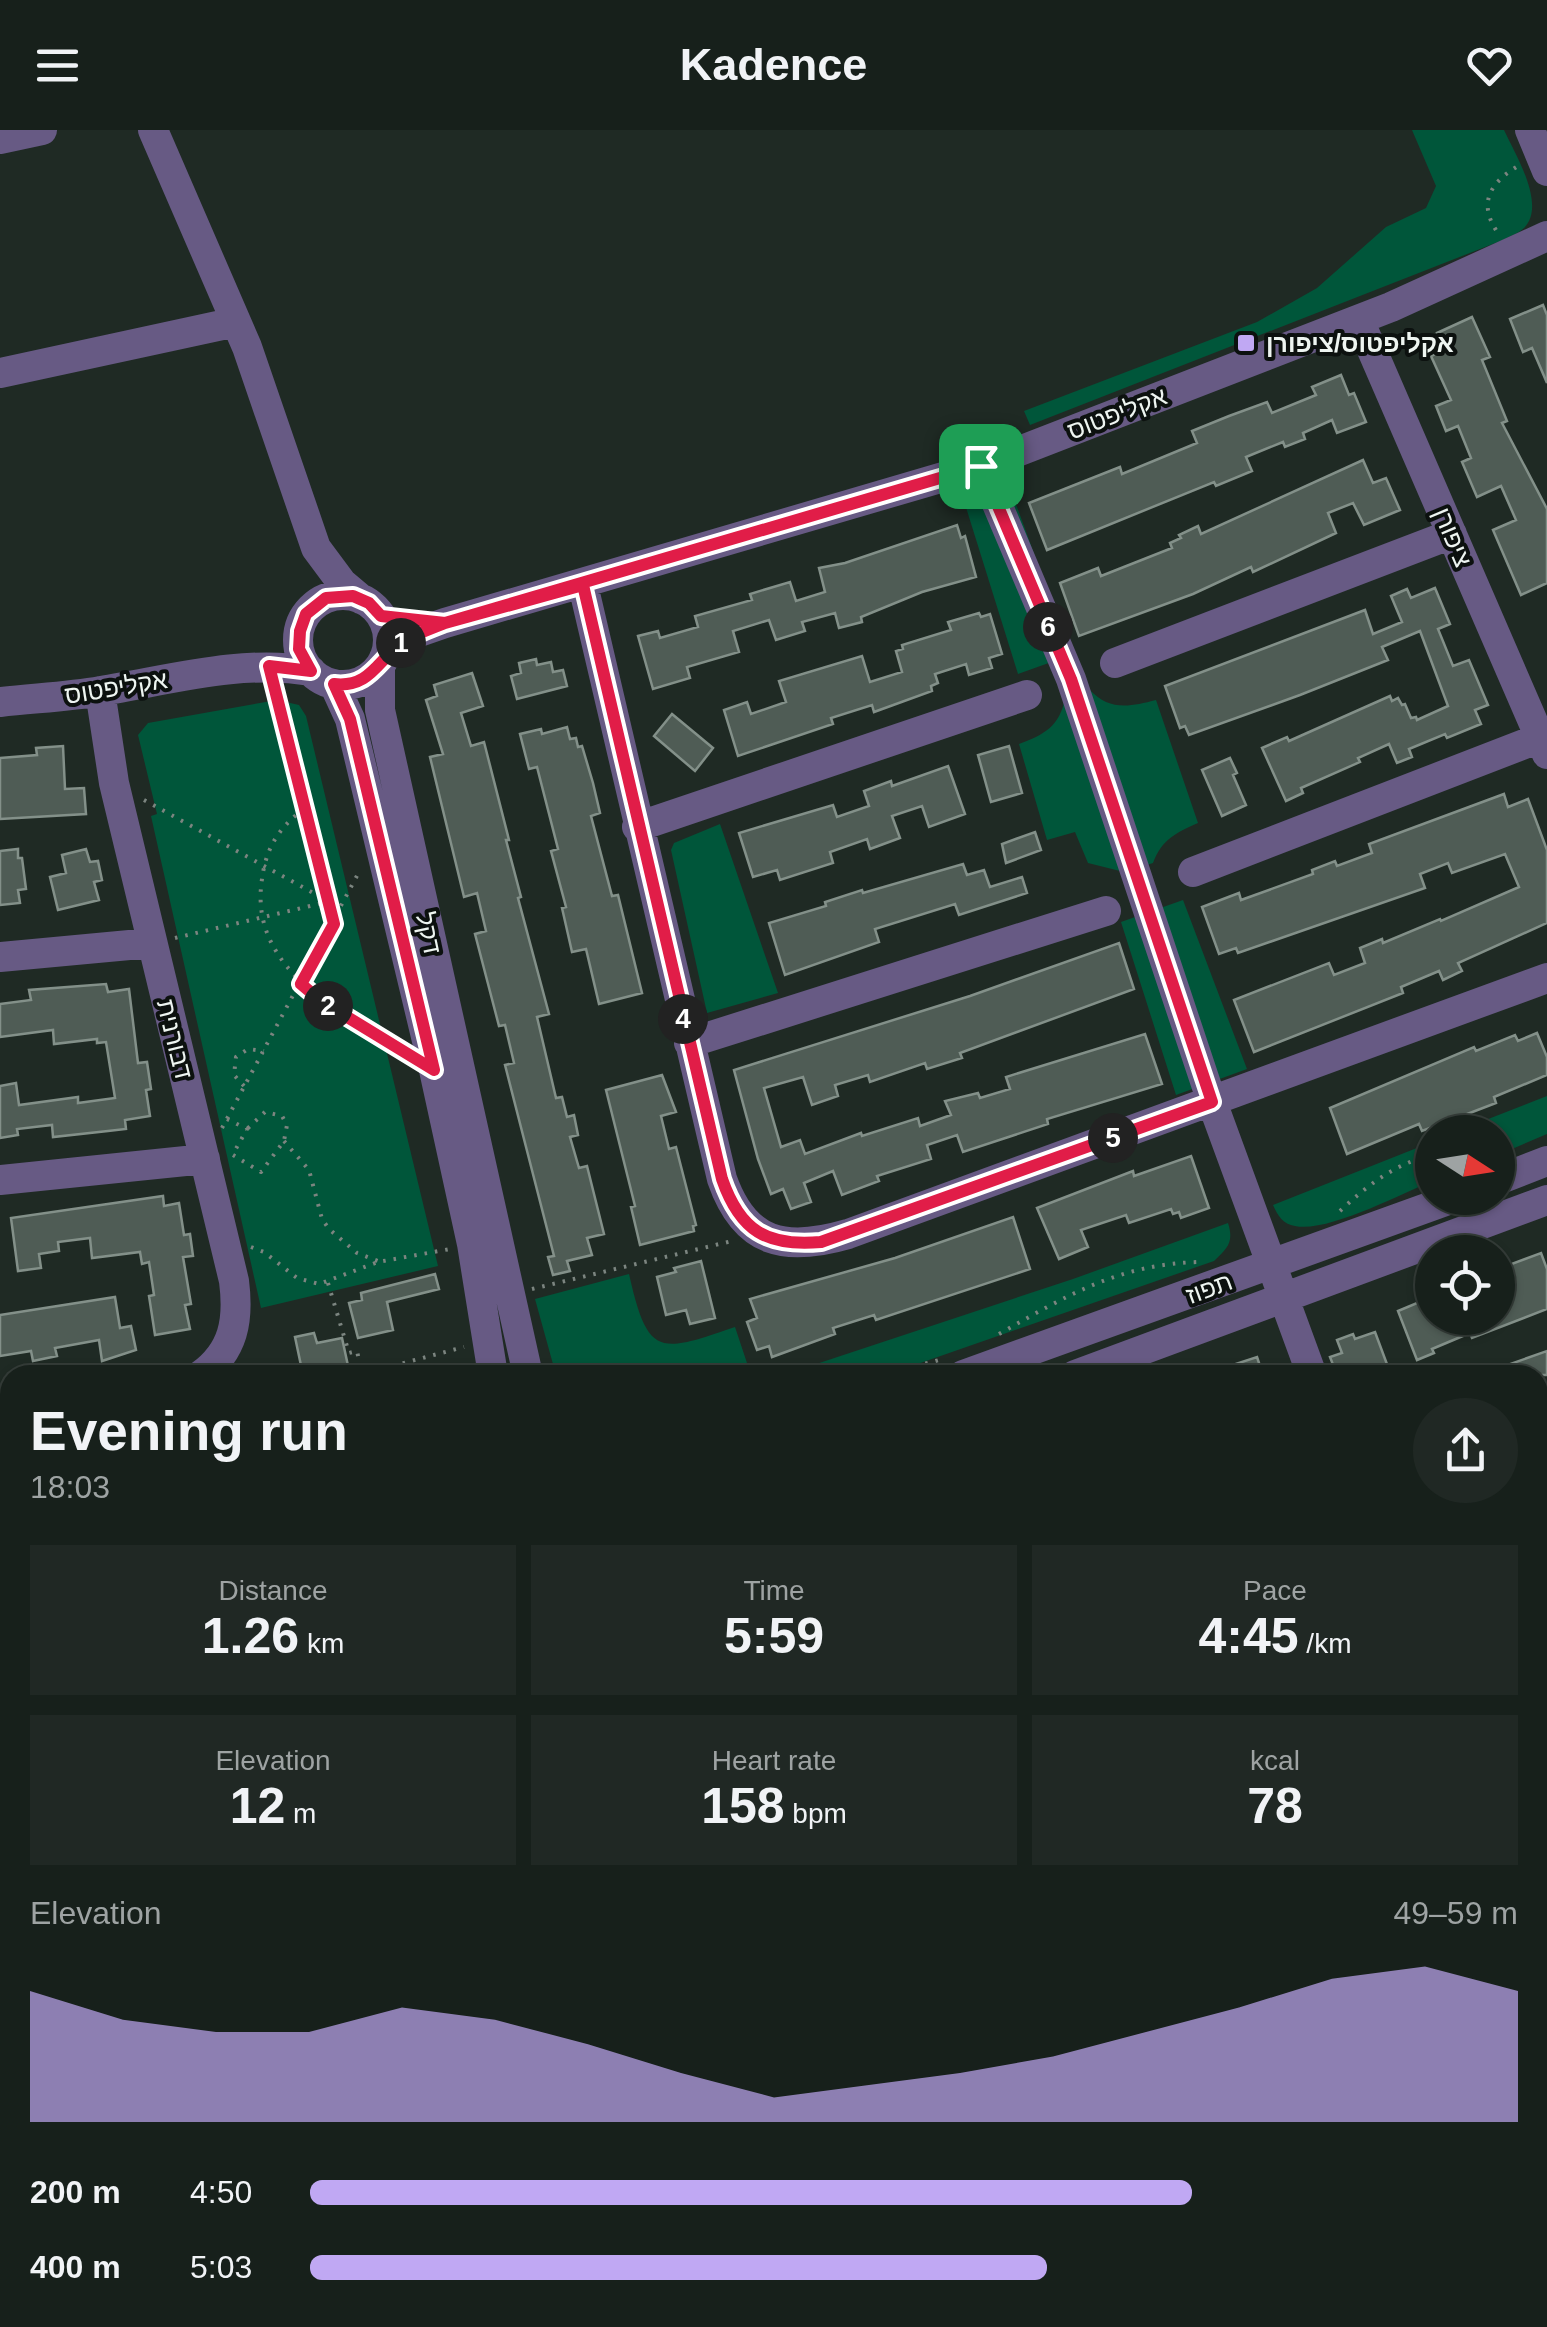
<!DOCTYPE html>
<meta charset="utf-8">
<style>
:root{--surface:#17201b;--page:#202824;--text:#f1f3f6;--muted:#9ea3a3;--line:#363e3a;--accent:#c0a8f3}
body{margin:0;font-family:Arial,Heebo,sans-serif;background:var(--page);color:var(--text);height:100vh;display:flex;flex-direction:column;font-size:38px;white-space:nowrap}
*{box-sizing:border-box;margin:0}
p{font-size:32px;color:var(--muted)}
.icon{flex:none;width:55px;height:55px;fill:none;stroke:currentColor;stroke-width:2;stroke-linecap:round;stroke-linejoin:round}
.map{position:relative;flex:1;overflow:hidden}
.drawer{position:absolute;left:0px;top:1235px;width:1548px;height:962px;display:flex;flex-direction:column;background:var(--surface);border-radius:30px 30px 0 0;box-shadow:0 2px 8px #0004,0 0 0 2px var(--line)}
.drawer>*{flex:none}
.needle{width:65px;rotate:102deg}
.buttons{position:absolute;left:1415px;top:985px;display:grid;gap:20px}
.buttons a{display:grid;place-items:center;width:100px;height:100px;border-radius:50%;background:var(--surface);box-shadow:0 2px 8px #0004,0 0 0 2px var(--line);font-size:50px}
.pin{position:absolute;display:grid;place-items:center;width:85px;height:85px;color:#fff;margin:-42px;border-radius:20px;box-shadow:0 5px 15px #0006}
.km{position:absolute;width:50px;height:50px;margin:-25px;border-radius:50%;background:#222;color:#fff;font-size:28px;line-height:50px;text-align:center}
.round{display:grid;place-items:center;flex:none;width:105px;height:105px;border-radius:52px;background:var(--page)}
.overview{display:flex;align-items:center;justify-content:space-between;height:170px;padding:0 30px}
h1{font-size:55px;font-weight:700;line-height:75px}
.stats{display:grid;grid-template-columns:repeat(3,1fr);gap:15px;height:170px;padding:10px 30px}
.stats div{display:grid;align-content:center;border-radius:0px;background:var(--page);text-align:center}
.stats b{font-size:50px;font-weight:700}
.stats small{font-size:28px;font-weight:400}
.stats p{font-size:28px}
.chart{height:280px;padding:20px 30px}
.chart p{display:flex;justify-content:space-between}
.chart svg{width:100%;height:180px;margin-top:10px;fill:var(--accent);opacity:.7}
ul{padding:0 30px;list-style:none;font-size:32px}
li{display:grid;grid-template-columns:160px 120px 1fr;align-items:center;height:75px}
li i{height:25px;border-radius:12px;background:var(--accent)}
header{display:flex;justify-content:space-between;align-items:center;height:130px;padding:0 30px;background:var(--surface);font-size:45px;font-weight:700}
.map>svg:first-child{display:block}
</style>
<header><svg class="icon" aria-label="menu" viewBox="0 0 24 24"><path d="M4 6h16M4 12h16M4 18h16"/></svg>Kadence<svg class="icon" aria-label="heart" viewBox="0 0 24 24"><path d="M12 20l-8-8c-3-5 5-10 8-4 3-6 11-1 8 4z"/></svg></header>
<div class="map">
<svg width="1547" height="2197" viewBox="0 0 1547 2197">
<rect width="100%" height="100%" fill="#1f2a24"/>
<path fill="#00563a" d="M1412,0h92c11,24 43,75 20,98 -5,5 -14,8 -21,12l-473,185 -6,-14 233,-89 60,-34 69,-61 40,-19 10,-22z
M1009,355l62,170 -53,19 -54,-173z
M1089,559c20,22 40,18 67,11l42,123c-22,10 -36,16 -45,40l-29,9 -36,-9 -13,-31 -28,8 -28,-96c25,-9 41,-18 46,-46z
M277,570l22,5 7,11 132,550 -177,42 -110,-492 6,-2 -19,-79 10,-12z
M720,694l58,169 -71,20 -36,-163 3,-7z
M1183,770l64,169 -71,26 -55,-173z
M1547,966v38l-49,21v-23h-43z
M1432,1012v39c-31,13 -105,52 -137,45 -12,-2 -17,-10 -22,-21z
M1228,1093c6,19 0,25 -14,38l-328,114h-103l290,-96z
M629,1144c19,84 30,79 106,53l16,48h-195l-21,-76z
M1538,1643l9,25v82l-9,8z
M1547,1818v183l-9,-31v-149z
M503,2188h184l2,9h-184z"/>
<path fill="#4f5c55" stroke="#839089" stroke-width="2.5" d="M1543,175l4,10v68l-15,-35 -9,4 -13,-33z
M1472,187l18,40 -8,3 25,61 -5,2 45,86v74l-26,12 -28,-65 23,-10 -15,-34 -24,11 -15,-35 9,-4 -13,-32 -12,5 -10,-25 15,-6 -20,-44 13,-6 -7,-17z
M1341,245l8,20 5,-2 12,29 -29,11 -5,-13 -29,13 2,6 -20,8 -2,-5 -37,15 6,14 -36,15 -2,-4 -167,68 -18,-47 91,-36 2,7 75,-31 -5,-12 37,-15 38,-14 5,11 44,-18 -4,-8z
M1363,330l10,23 13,-5 14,32 -36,15 -11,-22 -25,10 8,20 -83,39 -2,-5 -58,27 -114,42 -19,-53 38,-15 3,8 71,-28 -2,-5 11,-5 -2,-3 19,-9 3,8z
M957,395l4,13 4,-2 11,41 -54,15 -61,25 1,5 -23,6 -4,-15 -33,9 3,9 -29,9 -7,-20 -36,11 6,21 -52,15 3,11 -37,11 -15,-53 20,-5 2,7 38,-11 -3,-11 57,-16 -2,-6 40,-12 6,19 29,-9 -6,-24 26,-5z
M1435,458l15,36 -12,5 15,37 16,-6 19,45 -13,5 6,14 -34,14 -2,-4 -36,15 3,8 -15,6 -8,-19 -31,14 2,4 -59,26 2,5 -17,8 -24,-53 25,-11 2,4 101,-45 2,5 6,-3 4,7 3,-1 6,14 5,-1 1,3 31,-14 -28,-75 -38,16 6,13 -88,35 -111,40 -4,-9 -5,2 -15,-42 200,-76 8,24 29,-12 -11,-26 16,-7 4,9z
M979,483l2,4 9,-3 12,40 -13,4 3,10 -23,7 -3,-11 -31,10 3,9 -7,3 1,5 -58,21 -2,-7 -41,13 2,6 -95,32 -14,-46 23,-8 4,12 35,-12 -7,-21 83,-25 8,26 32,-10 -6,-21 7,-2 -1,-4 49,-15 -3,-8z
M536,529l1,6 14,-3 2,10 10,-2 4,16 -50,13 -6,-23 10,-3 -2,-10z
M472,543l11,33 -22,7 10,33 13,-4 25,98h-3l15,57 -3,1 31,116 -12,3 19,81 6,-1 5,20 7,-2 4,20 -8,2 9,31 8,-2 17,68 -17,4 5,17 -25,6 3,10 -17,4 -5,-18 6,-1 -49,-191 9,-2 -9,-38 -6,1 -24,-92 11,-3 -9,-38 -13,4 -34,-140 13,-3 -17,-54 11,-4 -3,-11z
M672,584l41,34 -18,23 -41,-35z
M567,597l3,12 6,-1 2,9 4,-1 11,37 7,30 -9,3 21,80 6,-1 24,98 -43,11 -13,-55 -14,3 -10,-44 4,-1 -15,-56 7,-2 -21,-82 -8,2 -9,-35 21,-5 1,5z
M63,616l2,43 19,-1 2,26 -86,5v-61l37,-3 -1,-7z
M1009,616l13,47 -31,9 -13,-47z
M1230,628l7,15 -4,2 13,30 -24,11 -20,-46z
M948,636l17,48 -36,13 -7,-21 -30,10 8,22 -30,11 -3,-10 -37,13 3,11 -53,17 -3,-10 -24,7 -14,-44 94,-28 4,12 32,-11 -5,-15 27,-10 1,5z
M1504,664l4,13 20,-8 19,51v73l-89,40 4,8 -19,9 -4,-9 -38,16 2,6 -149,59 -20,-52 95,-37 5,12 31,-12 -5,-15 22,-9 1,4 57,-24 1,2 78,-34 -14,-33 -53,19 -4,-10 -28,11 5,14 -187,65 -2,-5 -17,6 -17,-47 37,-14 2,7 72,-26 -1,-4 23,-9 2,5 35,-13 -3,-9z
M1035,702l6,18 -35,13 -4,-19z
M18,719v9h4l4,31 -8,1 2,13 -20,2v-54z
M86,719l4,13 8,-1 4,19 -8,2 5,18 -41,10 -8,-33 16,-4 -4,-18z
M963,734l4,11 17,-5 6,17 32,-10 5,16 -68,22 -4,-11 -80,25 4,13 -94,33 -16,-52 57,-17 -1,-4 37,-12 1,3z
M1119,813l15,46 -174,64 2,5 -35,11 -2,-6 -55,19 -2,-7 -33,10 3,11 -26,9 -9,-28 -39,11 17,59 19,-7 5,14 56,-21 1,3 56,-18 2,8 31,-11 -6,-14 33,-8 2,5 30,-9 -4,-12 139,-43 17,50 -115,35 1,5 -85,28 -6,-17 -30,10 4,14 -54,17 2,5 -37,14 -9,-24 -29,12 7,19 -20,7 -8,-20 -12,5 -13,-35 -24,-89 236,-74z
M106,854l2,8 21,-3 9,74 9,-1 4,27 -5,1 4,26 -25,4 1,9 -18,2 -55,6 -1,-12 -35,4 1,6 -18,3v-52l16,-3 3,22 59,-8v6l37,-5 -9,-56 -9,1v-4l-43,5 -1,-14 -53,7v-33l31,-4 -2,-10z
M1537,903l10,24v18l-53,22 2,6 -34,13 -40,15 -3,-7 -72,30 -17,-46 144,-61 2,4 39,-16 3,6z
M662,945l14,37 -15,4 8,33 7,-2 20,78 -3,1 1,5 -54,14 -9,-38 4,-1 -29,-116z
M1191,1026l18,52 -28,10 -2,-6 -6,2 -2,-5 -42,14 -3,-8 -45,15 7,17 -29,12 -22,-51 96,-37 1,5z
M163,1066l1,10 15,-3 5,32 6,-1 3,22 -10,1 8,47 -6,1 5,24 -35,6 -6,-39 5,-1 -5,-33 -7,2 -2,-12 -48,6 -2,-20 -32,4 1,9 -20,3 2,14 -23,3 -7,-53z
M1013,1087l17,52 -154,51 -2,-5 -41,13 2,6 -63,23 -3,-11 -12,4 -10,-28 10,-4 -7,-19 145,-41z
M1541,1123l6,16v40l-75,29 -2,-5 -38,16 2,4 -17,7 -19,-49 31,-13 3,20h66v-49z
M701,1131l14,57 -25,6 -4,-14 -20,5 -9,-38 19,-5 -2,-4z
M435,1144l4,15 -52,13 6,28 -35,8 -9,-35 13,-3 -1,-7z
M115,1167l5,31 11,-2 5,24 -34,11 -3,-21 -44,8 2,8 -24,5 -2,-10 -31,5v-41z
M1375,1202l16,43h-54l-7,-18 12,-4 -5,-13 16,-6 2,5z
M314,1203l3,10 25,-5 8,37h-47l-8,-38z
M1547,1221v24h-62v-2z
M1257,1227l6,18h-51l-1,-3z"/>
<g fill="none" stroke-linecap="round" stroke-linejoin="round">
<path stroke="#7c8580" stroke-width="4" stroke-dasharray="2.5 8" stroke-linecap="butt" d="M1496,100c-18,-28 -5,-48 22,-64
M275,560l59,233
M144,670l184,101
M304,679c-25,18 -38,39 -42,70 -14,90 78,133 142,172
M175,808l152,-36
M244,956l-10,-11 2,-18 12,-8 16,2
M227,989l20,10 -14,25
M222,998l137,-256
M284,1011l25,29 13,49 7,10 28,24 21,8
M1498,1017l20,-2
M233,1025l28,17 23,-31 3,-16 -5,-9 -17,-4 -18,17
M1340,1081c28,-26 54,-47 92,-56
M251,1117l13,5 33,26 22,6 59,-22 72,-13
M328,1153l21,70 8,-2 5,23 102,-27
M532,1159l200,-48
M999,1204c67,-38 120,-70 200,-72
M821,1245c41,-7 84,-3 124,-17
M1538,1661l9,28
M1538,1734l9,-29
M1538,1803l9,-4
M582,2188l14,9
M602,2188l2,9"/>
<path stroke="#675a84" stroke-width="30" d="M153,0l94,217 69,201 26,35 19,16
M1530,0l17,41
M0,9l42,-9
M1359,190l188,434
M0,243l236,-51
M981,336l90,213 141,423 100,273
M583,455l139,594c23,66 64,73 126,55l699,-256
M298 510a45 45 0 1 1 90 0a45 45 0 1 1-90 0Z
M384,528l35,-26 26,-9 536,-157 410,-159 156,-71
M1115,533l337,-129
M380,536v44l148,665
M334,554l16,35 84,351 38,174 21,131
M100,561l14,92 120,498c5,39 0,70 -33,94
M0,572c34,-4 68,-5 101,-11 69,-11 140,-32 210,-20
M637,697l390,-132
M1193,742l347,-134
M0,827l151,-14
M689,913l417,-132
M0,1050l205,-21
M1498,1050l49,-19
M963,1245l491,-177
M1075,1245l472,-175
M0,1279l10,-1
M1538,1324l9,-4
M0,1454l10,-1
M0,1489l10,-2
M1538,1559l9,-4
M0,1700l10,91
M1538,1852l9,27
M0,1944l10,-1
M1538,2048l9,-3
M0,2172h10
M55,2188l1,9
M714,2188l3,9
M751,2188l3,9
M991,2188l2,9
M1088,2197l33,-9"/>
</g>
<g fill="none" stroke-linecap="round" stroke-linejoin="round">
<g stroke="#fff" stroke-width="20">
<path id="route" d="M981,336l-536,157c-15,6 -31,11 -45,21 -23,18 -31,44 -66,40l16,35 84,351 -113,-69 -20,-17 33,-60 -65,-258 42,5 -12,-22 1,-18 6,-17 20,-16 27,-2 16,7 12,13 64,7 138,-38 139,594c18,52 45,68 99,63l391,-140 -141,-423 -90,-213"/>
</g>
<use href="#route" stroke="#e11d48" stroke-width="12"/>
</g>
<rect fill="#c0a8f3" stroke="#0c110f" stroke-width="4" x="1236" y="203" width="20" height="20" rx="5"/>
<g text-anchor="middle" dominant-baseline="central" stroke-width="8" stroke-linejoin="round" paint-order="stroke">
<g font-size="25" font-weight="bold" fill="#eef5f1" stroke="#0c110f" text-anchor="start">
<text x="1266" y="213">אקליפטוס/ציפורן</text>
</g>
<g font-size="25" fill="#eef5f1" stroke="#0c110f">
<text transform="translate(1117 283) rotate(-21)">אקליפטוס</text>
<text transform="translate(1453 407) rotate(67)">ציפורן</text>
<text transform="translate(116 557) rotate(-9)">אקליפטוס</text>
<text transform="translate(429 803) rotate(78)">דקל</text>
<text transform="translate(175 909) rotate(76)">דבורנית</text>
<text transform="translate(1209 1158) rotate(-20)">תפוז</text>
</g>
</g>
</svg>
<div class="buttons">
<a><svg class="needle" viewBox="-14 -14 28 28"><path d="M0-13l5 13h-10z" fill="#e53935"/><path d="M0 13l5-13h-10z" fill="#9ea3a3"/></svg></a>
<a><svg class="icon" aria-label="locate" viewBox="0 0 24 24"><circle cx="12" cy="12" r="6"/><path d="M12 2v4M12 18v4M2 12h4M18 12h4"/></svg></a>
</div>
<div class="pin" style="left:981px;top:336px;background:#1e9e55"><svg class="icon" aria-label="arrive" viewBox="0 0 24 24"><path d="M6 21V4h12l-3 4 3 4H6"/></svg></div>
<b class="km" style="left:401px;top:513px">1</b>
<b class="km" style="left:328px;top:876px">2</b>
<b class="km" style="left:683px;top:889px">4</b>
<b class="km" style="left:1113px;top:1008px">5</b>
<b class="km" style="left:1048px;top:497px">6</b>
<section class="drawer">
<div class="overview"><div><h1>Evening run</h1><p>18:03</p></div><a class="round"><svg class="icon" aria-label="share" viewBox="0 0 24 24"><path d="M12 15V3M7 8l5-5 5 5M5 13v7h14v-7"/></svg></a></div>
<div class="stats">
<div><p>Distance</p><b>1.26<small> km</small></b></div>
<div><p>Time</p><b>5:59</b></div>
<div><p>Pace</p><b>4:45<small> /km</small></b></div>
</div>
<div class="stats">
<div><p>Elevation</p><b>12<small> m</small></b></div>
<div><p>Heart rate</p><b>158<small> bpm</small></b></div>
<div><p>kcal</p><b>78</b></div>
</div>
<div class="chart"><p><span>Elevation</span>49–59 m</p>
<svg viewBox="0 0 160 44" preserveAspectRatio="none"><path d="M0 44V12L10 19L20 22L30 22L40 16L50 19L60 25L70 32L80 38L90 35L100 32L110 28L120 22L130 16L140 9L150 6L160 12V44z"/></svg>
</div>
<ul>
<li><b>200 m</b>4:50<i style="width:73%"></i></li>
<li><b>400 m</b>5:03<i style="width:61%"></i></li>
</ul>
</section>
</div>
